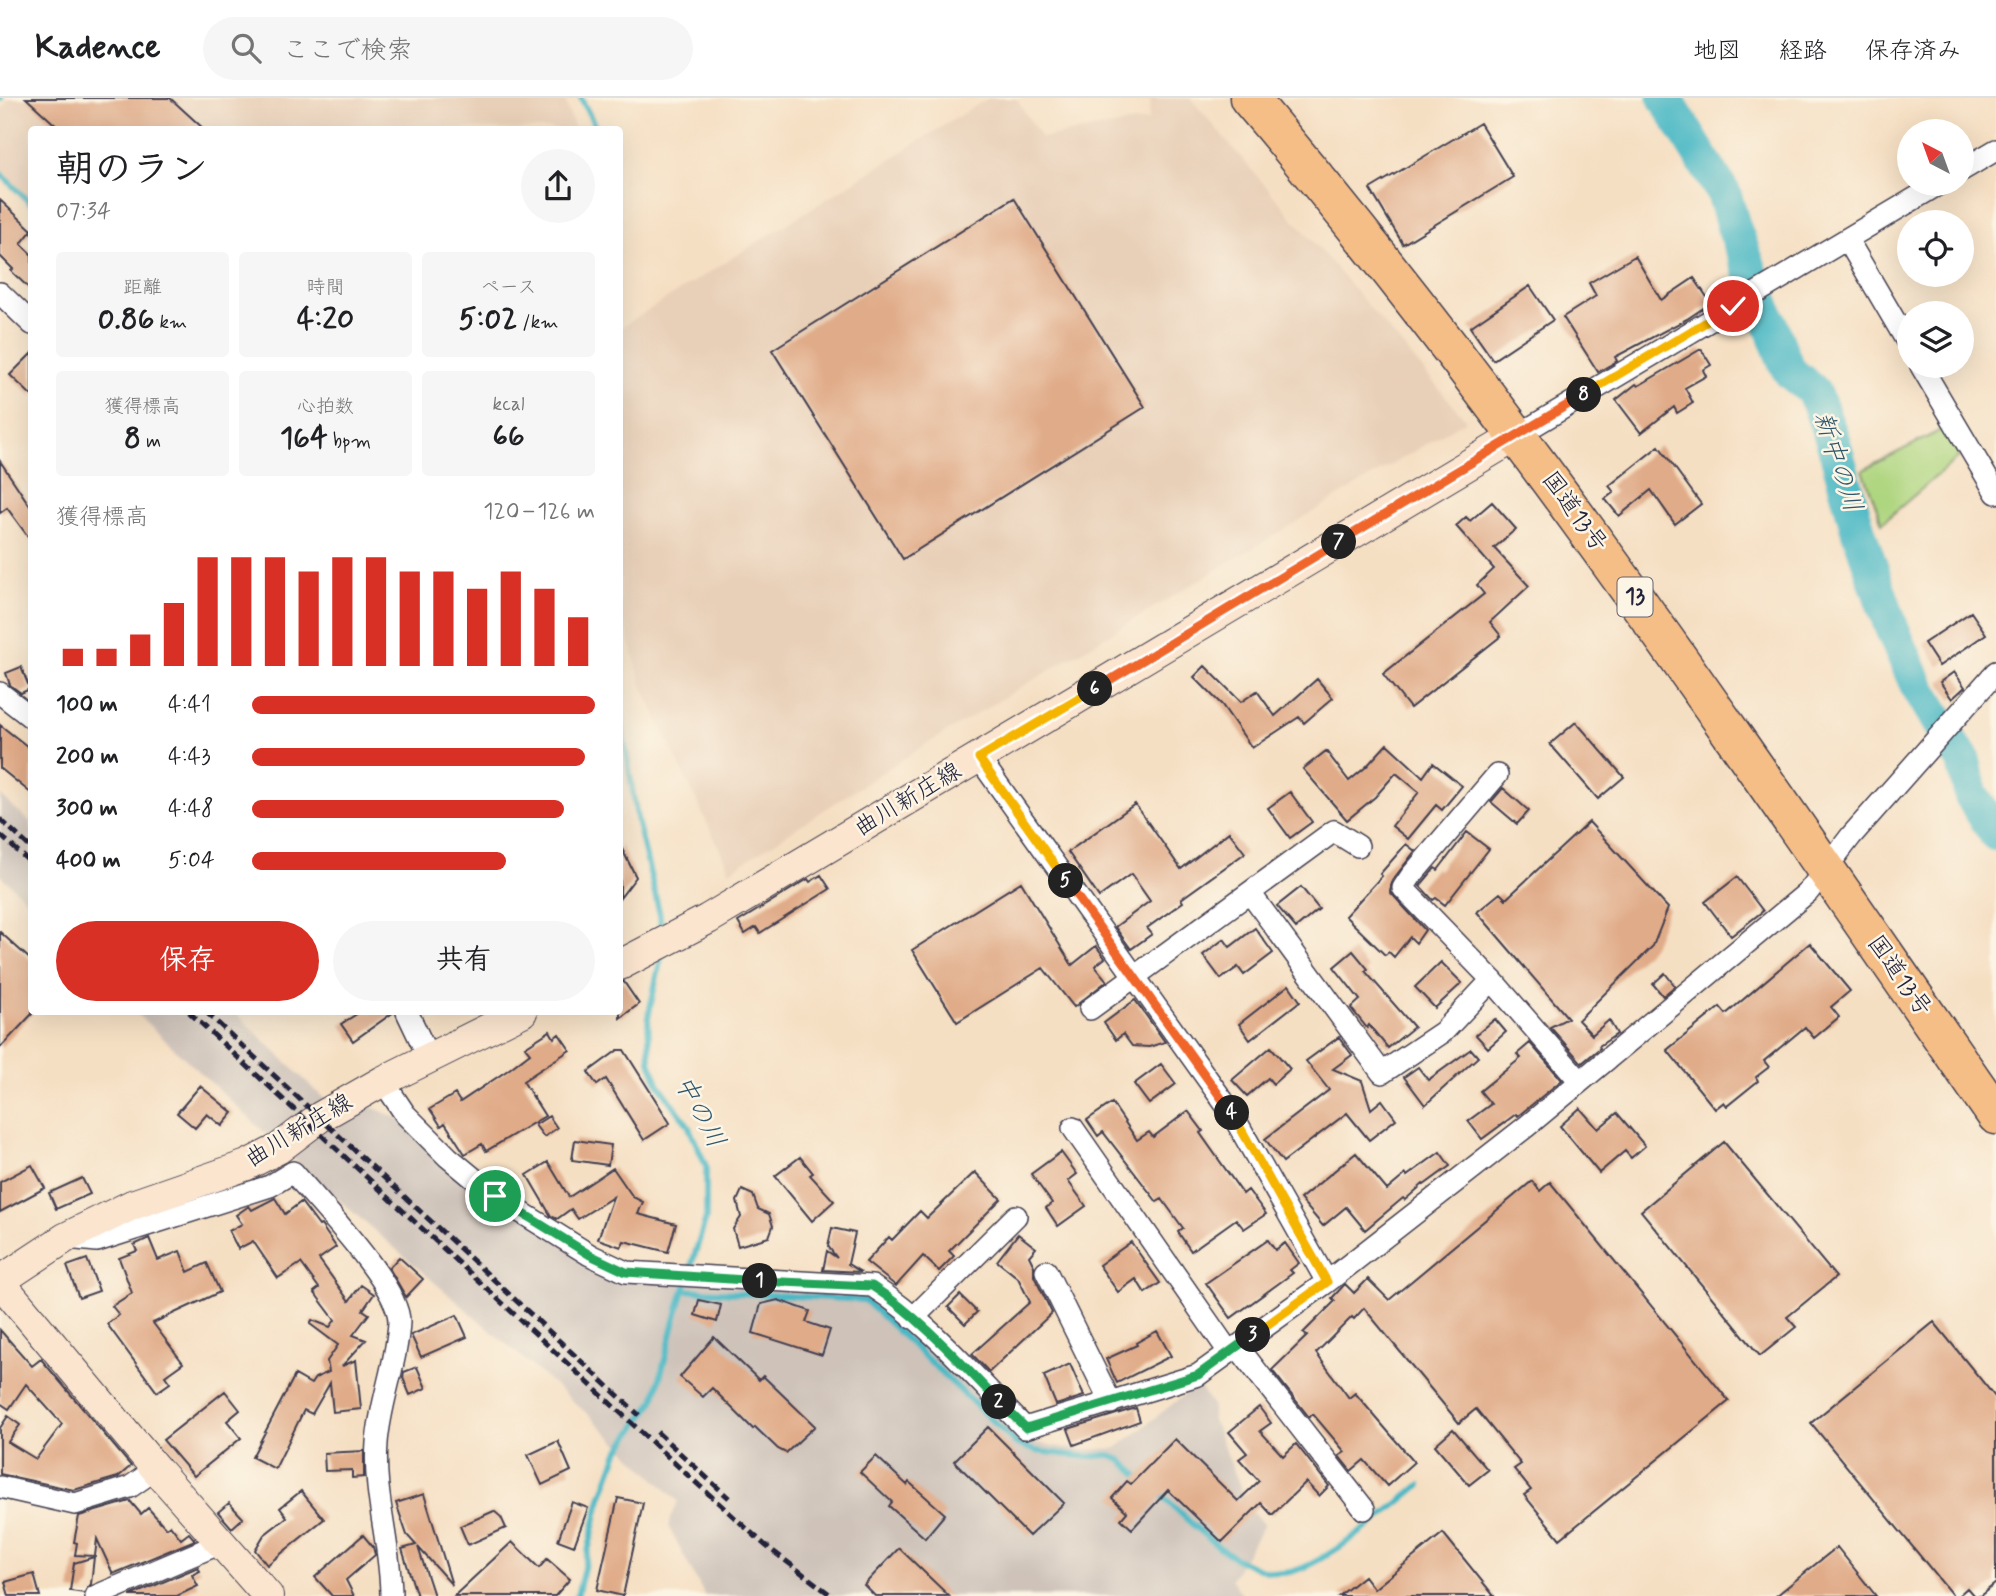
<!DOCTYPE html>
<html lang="ja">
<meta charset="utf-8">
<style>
:root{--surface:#fff;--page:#f6f6f6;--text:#202124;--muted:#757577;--line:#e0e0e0;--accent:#d93025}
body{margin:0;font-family:Mynerve,"Klee One",sans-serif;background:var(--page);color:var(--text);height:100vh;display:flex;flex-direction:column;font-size:26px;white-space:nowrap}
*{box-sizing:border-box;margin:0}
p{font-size:23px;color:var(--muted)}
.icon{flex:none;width:38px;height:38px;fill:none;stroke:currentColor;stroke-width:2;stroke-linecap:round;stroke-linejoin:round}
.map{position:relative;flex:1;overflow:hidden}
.sheet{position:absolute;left:28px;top:28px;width:595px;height:889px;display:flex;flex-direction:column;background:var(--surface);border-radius:7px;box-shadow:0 7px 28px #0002}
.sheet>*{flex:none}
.needle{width:46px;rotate:319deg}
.controls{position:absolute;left:1897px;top:21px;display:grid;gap:14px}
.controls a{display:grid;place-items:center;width:77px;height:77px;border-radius:50%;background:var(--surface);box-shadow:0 7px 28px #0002;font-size:35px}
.pin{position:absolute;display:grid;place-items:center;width:60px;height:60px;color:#fff;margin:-30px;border:4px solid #fff;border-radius:50%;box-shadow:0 2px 7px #0007}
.km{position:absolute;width:35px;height:35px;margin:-18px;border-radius:50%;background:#222;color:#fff;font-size:19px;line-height:35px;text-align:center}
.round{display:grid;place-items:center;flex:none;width:74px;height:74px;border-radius:37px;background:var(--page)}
.head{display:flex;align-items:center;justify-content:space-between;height:119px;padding:0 28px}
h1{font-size:38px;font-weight:700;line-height:52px}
.metrics{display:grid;grid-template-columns:repeat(3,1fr);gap:10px;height:119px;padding:7px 28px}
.metrics div{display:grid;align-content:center;border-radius:7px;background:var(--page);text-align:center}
.metrics b{font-size:30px;font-weight:700}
.metrics small{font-size:19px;font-weight:400}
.metrics p{font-size:19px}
.chart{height:196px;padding:14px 28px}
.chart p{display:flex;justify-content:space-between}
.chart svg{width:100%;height:126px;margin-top:7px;stroke:var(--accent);stroke-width:6}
.primary-button{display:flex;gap:14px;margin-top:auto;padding:14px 28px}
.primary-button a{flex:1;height:80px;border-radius:42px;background:var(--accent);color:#fff;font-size:28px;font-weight:700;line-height:80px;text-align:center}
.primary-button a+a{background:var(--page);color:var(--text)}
ul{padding:0 28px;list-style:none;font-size:23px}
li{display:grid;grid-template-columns:112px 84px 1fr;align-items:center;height:52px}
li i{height:18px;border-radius:9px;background:var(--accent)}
header{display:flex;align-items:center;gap:42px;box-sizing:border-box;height:98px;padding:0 35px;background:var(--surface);border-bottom:2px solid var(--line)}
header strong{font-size:33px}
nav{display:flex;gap:38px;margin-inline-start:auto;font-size:24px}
.search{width:490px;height:63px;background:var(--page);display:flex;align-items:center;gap:18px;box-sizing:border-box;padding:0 24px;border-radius:38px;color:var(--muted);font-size:26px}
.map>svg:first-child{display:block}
</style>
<header>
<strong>Kadence</strong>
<div class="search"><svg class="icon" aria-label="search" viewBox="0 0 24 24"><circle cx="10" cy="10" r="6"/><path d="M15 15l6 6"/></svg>ここで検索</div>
<nav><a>地図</a><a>経路</a><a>保存済み</a></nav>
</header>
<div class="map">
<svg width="1996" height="1498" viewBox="0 0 1996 1498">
<rect width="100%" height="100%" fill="#fcf5e5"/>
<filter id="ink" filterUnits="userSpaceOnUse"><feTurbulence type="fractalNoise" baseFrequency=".0143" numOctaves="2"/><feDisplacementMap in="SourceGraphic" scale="14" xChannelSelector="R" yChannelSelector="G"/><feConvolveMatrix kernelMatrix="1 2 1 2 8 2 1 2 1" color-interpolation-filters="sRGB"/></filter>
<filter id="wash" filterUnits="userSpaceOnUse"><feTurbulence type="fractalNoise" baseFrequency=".00686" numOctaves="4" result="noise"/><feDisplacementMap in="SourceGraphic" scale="28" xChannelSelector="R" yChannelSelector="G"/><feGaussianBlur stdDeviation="1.57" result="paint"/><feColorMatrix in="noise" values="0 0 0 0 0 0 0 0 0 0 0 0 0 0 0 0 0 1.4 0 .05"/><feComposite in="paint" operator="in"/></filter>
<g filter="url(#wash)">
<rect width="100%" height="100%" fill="#f5dfc3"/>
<path fill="#e8cfb7" d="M9,0h555l11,31 -543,1 -1,71 -31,-32v-56z
M988,0h28l25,40 107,-18 3,-22h39l276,322 -551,331 -185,120 -87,-183 -17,-58 -6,-12v-290z"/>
<path fill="#cec2b9" d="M0,697l31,28v81l-31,-29z
M135,914h100l109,106 22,-13 39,16 187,144 270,29 18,7 146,140 53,9 38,-2 81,-64 14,22v12l38,92 14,15 -33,54 12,17h-538l-37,-70 10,-25 -88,-85 -272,-234z"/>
<path fill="#aed57f" stroke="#687c5d" stroke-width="2" d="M1945,330l16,27 -79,68 -19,-53z"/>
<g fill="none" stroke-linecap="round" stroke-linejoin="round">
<path stroke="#4ab8c5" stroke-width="6" d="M581,0l16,32
M0,1l1,-1
M0,75l32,32
M620,616l18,110 22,91 1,20
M684,1192l181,10 152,144 19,7 52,6 20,-2 13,5 23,21
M1158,1394c22,20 44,44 68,60 16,10 36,21 55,21 33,1 113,-66 139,-88
M577,1498l24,-98 17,-46 36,-51 24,-92 28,-91v-52l-18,-41 -30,-42 -8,-22 -2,-43 14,-65"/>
<path stroke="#4ab8c5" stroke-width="35" d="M1665,0l59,96 10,34 52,137 5,8 21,17 7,14 15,40 24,86 34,99 24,54 35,60 12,16 8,36 25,39"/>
</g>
<g id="blocks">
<path fill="#e0ab88" d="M26,0h144l35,32h-144z
M1480,25l33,54 -110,67 -33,-55z
M1014,100l131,209 -242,152 -131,-209z
M0,102l32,30 -11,14 11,11v36l-21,-20 2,-2 -13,-13z
M1635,158l26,44 33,-22 17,25 -24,16 -72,38 2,4 -19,11 -35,-55 33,-21 -7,-13z
M1530,188l23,34 -60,40 -23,-33z
M1701,251l10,16 -8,5 3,6 -21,12 8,15 -16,10 -3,-6 -33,26 -25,-33 20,-16 2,2z
M32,255v43l-22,-21z
M1659,348l42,58 -26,20 -24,-34 -32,26 -14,-17 9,-7 -5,-6z
M0,363l32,48v33l-25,-34 -7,5z
M1492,404l24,27 -22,19 35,38 -39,36 11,14 -91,72 -27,-34 101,-80 -7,-9 17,-16 -38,-43 10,-9 4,4z
M1971,514l15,22 -47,32 -15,-23z
M1205,568l36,36 16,-11 18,25 42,-37 16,19 -29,25 -5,-6 -47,31 -30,-43 -28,-28z
M21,569l9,22 -9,4 -11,-8 -4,-12z
M1954,574l11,15 -13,12 -12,-17z
M1576,624l48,55 -26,22 -48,-55z
M0,627l32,25v44l-32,-26z
M1387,646l36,33 10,-14 29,23 -20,24 -6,-5 -28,34 -16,-13 27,-34 -23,-19 -21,24 -28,23 -44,-51 23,-18 23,30 17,-14z
M1503,690l26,23 -12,13 -26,-22z
M1290,694l22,30 -22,16 -22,-30z
M1135,706l46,65 48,-37 16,21 -64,46 2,3 -36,26 5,6 -21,15 -16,-22 35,-26 -19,-27 -32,23 -31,-45z
M1589,724l79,86 -15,38 -75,74 14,15 17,-15 8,14 -18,12 1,2 -18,15 -32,-36 18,-9 -91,-106 23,-19 6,6z
M1467,734l22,17 -44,56 -9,-7 -3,2 -13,-14 15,-18 3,2z
M1406,746l9,7 -23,30 -2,11 35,38 -9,13 -6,-6 -16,20 -5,-5 -4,3 -40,-39 37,-40 -2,-2z
M620,747l16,32 -16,21z
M821,777l9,14 -70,44 -4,-6 -11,7 -7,-12 70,-43 2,3z
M1737,779l26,34 -32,25 -26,-34z
M1021,784l51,83 24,-19 9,12 -10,8 12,15 -33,26 -31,-39 -86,54 -45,-72z
M1301,789l18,22 -23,19 -19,-22z
M1255,830l18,25 -29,22 -6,-8 -17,12 -18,-24 21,-16 6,8z
M0,834l32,29v53l-32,34z
M1810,845l40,48 -19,16 8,10 -25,21 -9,-11 -41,34 5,6 -13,10 2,4 -31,25 -3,-4 -9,7 -48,-59 53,-43 6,7z
M1353,853l15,18 -3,2 49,56 -26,21 -19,-23 -2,3 -16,-20 9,-8 -26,-33z
M1441,864l21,21 -27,25 -20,-21z
M1665,875l10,13 -12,10 -10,-12z
M620,884h4l15,22 -19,14z
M1289,887l11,16 -50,39 -11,-16z
M1135,902l30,42 -16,5 -17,-1 -9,-12 -7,6 -12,-17z
M360,914h34l-41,29 -12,-17z
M1495,921l11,13 -18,16 -12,-13z
M550,933l4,7 5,-4 11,16 -47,31 22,35 -59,35 -4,-7 -17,10 -20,-31 -4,3 -11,-17 25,-15 5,8 48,-32 22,-17 -5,-6z
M1339,939l13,18 -19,14 29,12 9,28 11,-9 14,19 -27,21 -22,-27 -64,49 -18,-23 64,-49 -23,-29z
M1530,945l32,37 -44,36 -2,-2 -34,25 -14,-18 23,-17 -11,-13 41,-33 -4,-4z
M1271,949l19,22 -17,15 -5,-6 -21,18 -15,-16z
M1471,951l7,8 -53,48 -21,-28 14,-10 10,13z
M618,952h6l46,73 -26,17 -38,-61 -9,6 -9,-13z
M1161,966l15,20 -27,20 -15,-20z
M200,988l33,27 -11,13 -15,-12 -12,14 -18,-15z
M1112,1005l25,37 12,-8 4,5 35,-26 15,20 -3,2 43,61 5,-4 18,24 -22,15 -8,-10 -45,32 -13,-19 5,-4 -21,-29 -5,3 -54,-70 -5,4 -11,-16z
M1580,1010l18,21 19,-16 28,33 -14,12 -6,-7 -26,22 -39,-47z
M549,1018l8,12 -13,9 -9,-12z
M575,1042l36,5 -3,20 -36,-5z
M1724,1044l112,135 -49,40 9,10 -36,29 -119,-145z
M1061,1054l16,22 -9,7 18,25 -28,20 -12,-18 6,-5 -21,-29z
M1440,1054l10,14 -26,19 -1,-1 -18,16 -2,-2 -38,32 -19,-23 -23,19 -23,-27 56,-46 31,37 19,-16 1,2z
M800,1059l13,16 -3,2 24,26 -22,20 -37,-45z
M548,1064l21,35 44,-29 20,29 10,5 -5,12 38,10 -8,28 -44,-11 -3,6 -23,-8 15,-42 -35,22 -7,-10 -14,10 -6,-3 -24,-41z
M32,1067l13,23 -45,24v-30z
M975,1074l26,27 -52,52 5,5 -15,15 -16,-15 -27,30 -30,-24 23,-25 3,3 28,-29 7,7z
M82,1080l8,16 -34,15 -7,-16z
M1532,1083l8,10 10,-9 179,219 -169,138 -36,-44 7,-5 -17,-21 7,-5 -45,-55 -17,14 -95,-115 -10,11 -2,-2 -36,36 33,45 6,-5 59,69 -27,24 -23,-26 -13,11 -12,-15 6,-4 -32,-38 -4,3 -37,-47 35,-34 -4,-3 32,-32 -3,-3 13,-14 9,9 14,-14 21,21z
M742,1092l11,5 5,14 11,5 4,12 -4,11 -31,9 -5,-17 8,-12 -4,-16z
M275,1100l10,16 16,-12 18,24 2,-1 15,22 -17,12 30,42 12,-16 13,9 -11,16 6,4 -16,21 13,5 -24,26 14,-6 5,49 -28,3 -3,-29 -18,31 -8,-4 -29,59 -23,-12 43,-82 16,9 4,-6 14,-6 -2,-11 11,-16 -28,-21 2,-4 18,7 5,-7 -21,-28 5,-4 -18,-25 -23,15 -25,-37 -15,8 -9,-18 13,-7 -6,-9 13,-9 3,4z
M832,1130l23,5 -7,31 13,8 -38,-2 4,-19 10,7 -9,-12z
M1018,1136l18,14 -7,8 5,10v10l18,37 -63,59 -17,-18 58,-52 -12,-24 -21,-17z
M149,1140l9,22 22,-9 8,21 19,-9 13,29 -67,31 30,40 -18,13 5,7 -13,9 -50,-68 12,-9 -7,-9 20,-13 -13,-35 18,-7 -3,-6z
M1268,1142l7,10 10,-7 14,20 -9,7 3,3 -62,45 -25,-35z
M1131,1144l29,41 -15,10 -9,-14 -18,13 -19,-27z
M399,1159l24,22 -17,18 -17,-29z
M87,1161l12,32 -20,7 -12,-32z
M960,1197l17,17 -12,12 -17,-17z
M699,1202l22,5 -4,17 -22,-7z
M778,1202l32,11 -4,11 24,8 -8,25 -69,-22 8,-29z
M457,1217l10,22 -46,20 -10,-22z
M1934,1224l62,76v185l-16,13h-6l-7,-8 -9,8h-5l-142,-173z
M0,1232l32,36 9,-7 90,107 -13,11 -44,13 -74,-16v-46l8,-12 12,9 -12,17 28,17 26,-35 -36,-40 -17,25 -9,-6z
M1157,1233l14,25 -54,27 -11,-24 31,-14 -1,-2z
M714,1239l45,43 4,-4 52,50 -29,27 -8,-4 -23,-22 -2,2 -41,-41 -9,9 -23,-20z
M1070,1266l14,32 -28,9 -12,-29z
M417,1269l9,21 -16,7 -7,-17 1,-6z
M225,1293l15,19 -13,11 14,17 -47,38 -31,-36z
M1259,1309l12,16 -11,8 23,25 13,-12 33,42 -10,10 -13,-14 -34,33 -11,-12 -39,39 -54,-52 -36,39 -11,-10 6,-7 -15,-14 15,-17 4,3 44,-45 63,62 21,-20 -20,-22 8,-6 -18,-21z
M1136,1310l4,13 -66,24 -6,-16z
M988,1329l76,76 -35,33 -75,-75z
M1453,1331l35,41 -19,15 -34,-40z
M558,1343l13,30 -29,14 -14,-30z
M364,1353v26l-12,1v-8l-27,1 -1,-18z
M876,1358l31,29 2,-3 36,32 -20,24 -36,-32 3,-4 -32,-30z
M301,1393l23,28 -57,46 -12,-15 9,-15 23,-18 -7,-9z
M424,1396l28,91 -34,-38 16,49h-17l-15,-47 14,-4 -9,-10 -11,-32z
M618,1400l25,5 -20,93 -26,-6z
M130,1403l11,13 7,-6 18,20 4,-3 11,14 8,-6 6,7 -82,34 -16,-35 -2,17 -20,-1 2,-12 -3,-1 5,-26z
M572,1404l16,6 -14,38 -16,-6z
M229,1405l14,15 -11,10 -14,-16z
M494,1413l7,6 5,11 -38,17 -8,-19z
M1443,1435l51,63h-155l25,-20 10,13z
M363,1437l10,12 2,8 -29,25 8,16h-22l-17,-19z
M512,1444l27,26 8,-9 23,20 -15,17h-101z
M1837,1449l39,49h-100z
M899,1450l50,48h-74l-11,-11z
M94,1459l-3,27 -7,9 -14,-2 4,-28z
M198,1469l2,4 -8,4 6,11 -21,10h-47z
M34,1476l6,22h-31l-4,-14z"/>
</g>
</g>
<g filter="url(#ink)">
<use href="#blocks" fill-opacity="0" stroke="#423e4f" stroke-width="2"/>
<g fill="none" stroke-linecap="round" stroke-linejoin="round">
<g stroke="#423e4f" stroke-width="24">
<path id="street" d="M1962,72l34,-20
M1847,141l62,106
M0,195l32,31
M1921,268l75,127
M1518,337l421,-251
M0,595l32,25
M979,660l252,354 96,170
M1497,677l-86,101 -8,12 89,92 88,101
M1250,795l132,180 61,-41 49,-52
M1090,911l244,-178 24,15
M407,914l21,44
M383,983l22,33 43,43 47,39 95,59 36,17 246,14c58,37 105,94 153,142l173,-53 129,-93 200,-156 281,-234 43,-56 145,-164
M1073,1030l156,224
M67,1140l30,3 173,-55 23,-14c25,30 107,114 106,150 -2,41 -19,80 -22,121 -4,52 14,102 14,153
M1046,1173l65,132
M913,1220l103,-102
M1237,1248l127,163
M0,1389l75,17 55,-17 26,-18
M96,1498l125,-53"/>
</g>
<g stroke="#423e4f" stroke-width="32">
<path id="secondary" d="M620,867l88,-46 810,-484
M0,1183l65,-43 67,-33 115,-40 31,-16 42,-32 63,-36 139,-69
M0,1184l156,187 112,127"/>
</g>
<g stroke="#423e4f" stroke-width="41">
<path id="highway" d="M1249,0c273,321 507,672 747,1017"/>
</g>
<use href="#street" stroke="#fff" stroke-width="21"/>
<use href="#secondary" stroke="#fbe5cf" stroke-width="30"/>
<use href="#highway" stroke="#f6be87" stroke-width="38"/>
<path stroke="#22223b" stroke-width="5" stroke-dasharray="10 5" stroke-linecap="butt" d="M0,721l32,30
M0,737l32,29
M189,914l492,457 84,76 67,51
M206,914l433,403
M657,1334l72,66"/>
</g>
</g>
<g fill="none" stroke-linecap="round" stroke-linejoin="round" filter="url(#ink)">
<g stroke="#fff" stroke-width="14">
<path id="split-1" d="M495,1098l95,59 36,17 134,9"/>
</g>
<g stroke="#fff" stroke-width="14">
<path id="split-2" d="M760,1183l112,5c48,31 88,76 127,116"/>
</g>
<g stroke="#fff" stroke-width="14">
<path id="split-3" d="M999,1304l27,26 172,-53 55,-40"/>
</g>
<g stroke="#fff" stroke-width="14">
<path id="split-4" d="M1232,1015l95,169 -74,53"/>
</g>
<g stroke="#fff" stroke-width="14">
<path id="split-5" d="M1066,783l166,232"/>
</g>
<g stroke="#fff" stroke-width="14">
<path id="split-6" d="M1066,783l-87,-123 116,-69"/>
</g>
<g stroke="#fff" stroke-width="14">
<path id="split-7" d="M1095,591l244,-147"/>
</g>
<g stroke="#fff" stroke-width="14">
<path id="split-8" d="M1339,444l245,-147"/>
</g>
<g stroke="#fff" stroke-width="14">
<path id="split-9" d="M1584,297l149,-89"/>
</g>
<use href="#split-1" stroke="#22a559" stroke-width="9"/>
<use href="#split-2" stroke="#22a559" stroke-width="9"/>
<use href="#split-3" stroke="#22a559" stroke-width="9"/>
<use href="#split-4" stroke="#f5b400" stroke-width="9"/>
<use href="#split-5" stroke="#f0652b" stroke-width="9"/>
<use href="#split-6" stroke="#f5b400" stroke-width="9"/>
<use href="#split-7" stroke="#f0652b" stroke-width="9"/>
<use href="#split-8" stroke="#f0652b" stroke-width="9"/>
<use href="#split-9" stroke="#f5b400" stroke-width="9"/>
</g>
<g text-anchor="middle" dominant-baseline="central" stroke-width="5" stroke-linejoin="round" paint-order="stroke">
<rect fill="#fcf5e5" stroke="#63616e" stroke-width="2" x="1617.5" y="479.5" width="35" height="39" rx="5"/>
<g font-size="23" font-weight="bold" fill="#22223b">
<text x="1635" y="499">13</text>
</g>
<g font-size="24" fill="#22223b" stroke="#fcf5e5">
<text transform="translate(1574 414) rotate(54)">国道13号</text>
<text transform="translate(908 702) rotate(-31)">曲川新庄線</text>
<text transform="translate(1899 878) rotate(55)">国道13号</text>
<text transform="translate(299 1033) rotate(-31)">曲川新庄線</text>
</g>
<g font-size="26" font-style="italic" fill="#30566b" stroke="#fcf5e5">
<text transform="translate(1837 364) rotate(72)">新中の川</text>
<text transform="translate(699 1014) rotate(62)">中の川</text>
</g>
</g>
</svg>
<div class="controls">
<a><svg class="needle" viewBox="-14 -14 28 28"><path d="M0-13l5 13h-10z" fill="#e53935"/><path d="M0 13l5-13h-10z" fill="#757577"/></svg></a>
<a><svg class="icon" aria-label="locate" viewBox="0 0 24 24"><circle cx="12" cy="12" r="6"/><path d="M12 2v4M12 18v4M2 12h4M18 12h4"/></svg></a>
<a><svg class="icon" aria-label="layers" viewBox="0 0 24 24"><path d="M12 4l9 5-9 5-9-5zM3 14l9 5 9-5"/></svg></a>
</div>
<div class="pin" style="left:495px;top:1098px;background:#1e9e55"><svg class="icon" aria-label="arrive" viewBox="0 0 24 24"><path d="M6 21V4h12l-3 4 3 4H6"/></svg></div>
<div class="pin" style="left:1733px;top:208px;background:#d93025"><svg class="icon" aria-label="check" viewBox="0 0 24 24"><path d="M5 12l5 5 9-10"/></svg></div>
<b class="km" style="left:760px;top:1183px">1</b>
<b class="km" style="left:999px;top:1304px">2</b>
<b class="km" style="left:1253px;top:1237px">3</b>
<b class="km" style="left:1232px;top:1015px">4</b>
<b class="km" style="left:1066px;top:783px">5</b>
<b class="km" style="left:1095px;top:591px">6</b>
<b class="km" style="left:1339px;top:444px">7</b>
<b class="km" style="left:1584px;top:297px">8</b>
<section class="sheet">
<div class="head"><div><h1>朝のラン</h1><p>07:34</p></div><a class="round"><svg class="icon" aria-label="share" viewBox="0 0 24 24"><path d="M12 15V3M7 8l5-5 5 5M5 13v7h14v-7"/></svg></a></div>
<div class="metrics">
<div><p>距離</p><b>0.86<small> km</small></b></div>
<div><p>時間</p><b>4:20</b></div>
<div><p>ペース</p><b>5:02<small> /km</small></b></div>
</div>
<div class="metrics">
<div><p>獲得標高</p><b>8<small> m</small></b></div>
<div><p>心拍数</p><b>164<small> bpm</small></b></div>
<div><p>kcal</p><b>66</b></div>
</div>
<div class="chart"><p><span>獲得標高</span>120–126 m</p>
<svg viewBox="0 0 160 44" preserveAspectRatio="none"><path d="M5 44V38M15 44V38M25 44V33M35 44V22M45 44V6M55 44V6M65 44V6M75 44V11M85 44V6M95 44V6M105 44V11M115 44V11M125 44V17M135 44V11M145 44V17M155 44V27"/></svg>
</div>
<ul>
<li><b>100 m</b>4:41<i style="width:100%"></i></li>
<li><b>200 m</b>4:43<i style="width:97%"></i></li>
<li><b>300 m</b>4:48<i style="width:91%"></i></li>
<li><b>400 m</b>5:04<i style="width:74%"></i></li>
</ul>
<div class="primary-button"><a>保存</a><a>共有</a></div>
</section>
</div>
